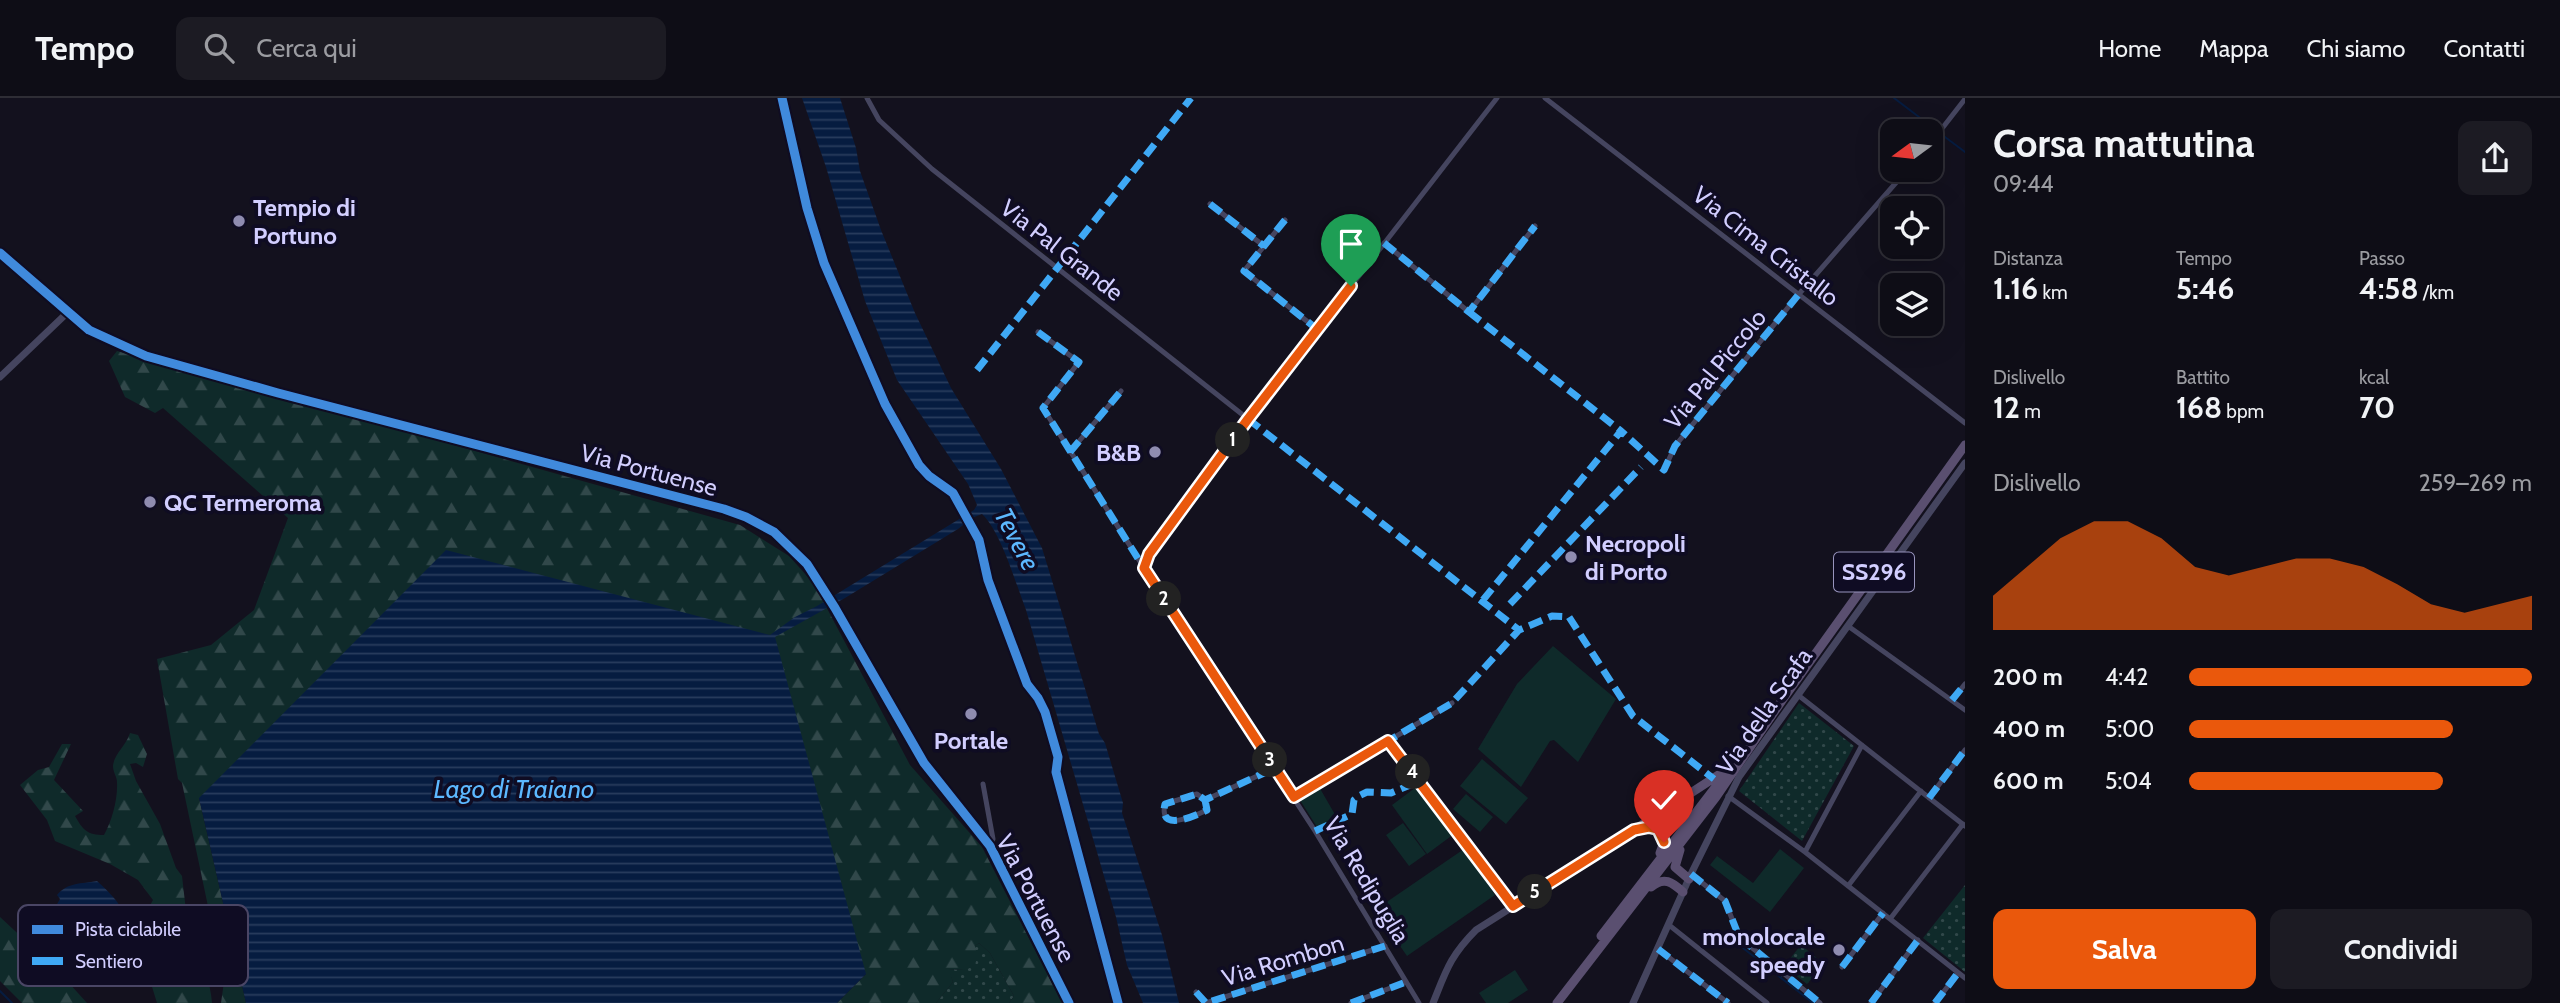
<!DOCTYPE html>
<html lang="it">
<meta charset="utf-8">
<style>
:root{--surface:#0e0d16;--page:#1c1b23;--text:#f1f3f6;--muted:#9b9ca1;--line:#2e2d35;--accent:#ea580c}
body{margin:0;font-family:Cabin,sans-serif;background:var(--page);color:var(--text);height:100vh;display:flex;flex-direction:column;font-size:26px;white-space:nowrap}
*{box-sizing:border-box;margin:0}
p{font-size:23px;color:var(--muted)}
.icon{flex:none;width:38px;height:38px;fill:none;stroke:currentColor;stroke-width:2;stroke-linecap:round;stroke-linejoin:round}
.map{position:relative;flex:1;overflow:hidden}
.details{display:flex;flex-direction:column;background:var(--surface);width:595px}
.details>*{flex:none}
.needle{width:46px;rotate:255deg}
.fabs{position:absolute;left:1880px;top:21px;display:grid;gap:14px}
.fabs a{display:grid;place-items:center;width:63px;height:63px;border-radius:14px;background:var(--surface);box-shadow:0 7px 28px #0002,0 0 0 2px var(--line);font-size:35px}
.pin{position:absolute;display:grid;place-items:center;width:60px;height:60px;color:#fff;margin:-72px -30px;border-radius:50% 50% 50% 0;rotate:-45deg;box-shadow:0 0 7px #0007}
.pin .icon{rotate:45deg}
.km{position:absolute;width:35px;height:35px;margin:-18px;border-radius:50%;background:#222;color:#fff;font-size:19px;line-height:35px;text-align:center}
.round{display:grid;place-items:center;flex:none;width:74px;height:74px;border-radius:14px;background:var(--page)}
.overview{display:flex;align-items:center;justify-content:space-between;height:119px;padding:0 28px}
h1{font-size:38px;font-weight:700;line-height:52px}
.metrics{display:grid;grid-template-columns:repeat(3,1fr);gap:10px;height:119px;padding:7px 28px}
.metrics div{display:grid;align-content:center}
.metrics b{font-size:30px;font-weight:700}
.metrics small{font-size:19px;font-weight:400}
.metrics p{font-size:19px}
.chart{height:196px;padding:14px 28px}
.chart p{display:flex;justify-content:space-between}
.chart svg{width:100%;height:126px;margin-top:7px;fill:var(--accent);opacity:.7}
.primary-button{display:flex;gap:14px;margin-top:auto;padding:14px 28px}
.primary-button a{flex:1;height:80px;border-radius:14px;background:var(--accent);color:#fff;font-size:28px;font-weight:700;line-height:80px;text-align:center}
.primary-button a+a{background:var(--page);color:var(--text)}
ul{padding:0 28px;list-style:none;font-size:23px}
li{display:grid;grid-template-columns:112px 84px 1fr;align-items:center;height:52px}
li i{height:18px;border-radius:9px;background:var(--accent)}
header{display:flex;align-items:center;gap:42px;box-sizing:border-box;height:98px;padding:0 35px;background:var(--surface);border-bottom:2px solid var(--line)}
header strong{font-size:33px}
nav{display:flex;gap:38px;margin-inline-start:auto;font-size:24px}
.search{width:490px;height:63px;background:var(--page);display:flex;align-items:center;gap:18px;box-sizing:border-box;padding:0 24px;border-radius:14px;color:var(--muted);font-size:26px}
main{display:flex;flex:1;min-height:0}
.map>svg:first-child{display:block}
</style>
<header>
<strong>Tempo</strong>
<div class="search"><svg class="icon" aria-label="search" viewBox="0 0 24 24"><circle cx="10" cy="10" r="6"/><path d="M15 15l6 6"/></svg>Cerca qui</div>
<nav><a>Home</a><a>Mappa</a><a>Chi siamo</a><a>Contatti</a></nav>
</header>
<main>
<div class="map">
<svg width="1965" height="905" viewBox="0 0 1965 905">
<defs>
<pattern id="grass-dots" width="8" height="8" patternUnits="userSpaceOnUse" patternTransform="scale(1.75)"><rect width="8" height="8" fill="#0f2a2a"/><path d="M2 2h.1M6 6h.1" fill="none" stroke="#31484a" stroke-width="1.8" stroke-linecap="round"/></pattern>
<pattern id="forest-firs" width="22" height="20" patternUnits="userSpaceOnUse" patternTransform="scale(1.75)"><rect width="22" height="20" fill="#0f2a2a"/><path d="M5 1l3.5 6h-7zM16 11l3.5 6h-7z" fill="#31484a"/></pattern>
<pattern id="water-rules" width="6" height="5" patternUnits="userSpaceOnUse" patternTransform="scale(1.75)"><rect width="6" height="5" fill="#061c40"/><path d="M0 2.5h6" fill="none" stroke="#293c5d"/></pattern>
</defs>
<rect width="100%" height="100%" fill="#13111e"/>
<path fill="url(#grass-dots)" d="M1799,605l55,43 -52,95 -63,-50z
M1965,787v87l-42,-34z
M979,845l11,10 24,43 -5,7h-73l17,-21 -5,-13 16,1 11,-24z
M1801,847l23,19 -17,20 -23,-18z"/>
<path fill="url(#forest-firs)" d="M117,253l623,174 49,31 25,28 96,181 72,82 80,156h-53l5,-7 -24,-43 -11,-10 -4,3 2,10 -2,10 -11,4 -15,-1 4,13 -17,21h-99l29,-29 -667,-176 47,205h-25l3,-21 -42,-199 -4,-4 -21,-120 54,-14 43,-35 34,-92 -125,-110 -8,5 -30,-16 -16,-36z
M130,635l8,2 9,19 -4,13 -7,-4 -6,1 6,17 24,43 16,44 6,8 4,35 5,1 9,16 -3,9 -6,5c12,18 19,39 21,61h-55l-7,-23v-20l15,1 5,-22 -7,-19 -8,7 -10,-12 8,-15 -15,-20 -28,-16 -55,-23 -8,-21 -27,-35 18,-15 11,-3 13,-23h9l-17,36 29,31 -8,5c8,14 12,19 29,19 8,-14 14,-36 13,-53 0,-5 -4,-10 -4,-16 1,-12 13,-20 17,-33z
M0,819l58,54 29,32h-65l-22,-22z"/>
<path fill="#0f2a2a" d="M1553,548l63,53 -38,63 -24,-22 -4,1 -29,46 -43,-38 39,-65z
M1482,661l46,39 -22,26 -46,-38z
M1318,687l19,33 -20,9 -19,-30z
M1419,687l35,49 -27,20 -35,-49z
M1466,696l27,23 -13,15 -27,-23z
M1403,725l23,31 -17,12 -23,-31z
M1464,751l31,46 -88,61 -32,-46z
M1780,751l24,19 -34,44 -60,-47 7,-9 36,27z
M1515,872l13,20 -20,13h-22l-7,-10z"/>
<path fill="url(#water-rules)" d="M802,0h38l16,50 4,23 21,59 34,83 36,75 50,81 41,79 57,186 6,9 18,60 -1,10 40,122 17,68h-36l-16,-38 -11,-48 -90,-307c-10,-26 -25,-78 -44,-96l-10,4 -14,11 -113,69 -70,39 91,337 -29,29h-591l-47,-205 247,-248 324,85 25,-18 22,-11 157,-96 3,-5 -9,-21 -71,-104 -32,-79 -39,-134z
M97,783c12,11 31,28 28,45l-10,9 -1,7 3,4 -4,8 -12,2 -16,15 -5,-3 -1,-6c-19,-1 -16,-15 -22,-29 -3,-5 -7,-9 -11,-13v-6l10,-8 4,-7 -3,-4c11,-13 24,-11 40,-14z"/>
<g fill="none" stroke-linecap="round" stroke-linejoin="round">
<path stroke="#061c40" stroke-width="2" d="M1894,0l42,32
M1941,36l24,18
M1734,843l79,62
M0,893l12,12"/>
<path stroke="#45455f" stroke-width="5" d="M867,0l12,22 53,49 316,250
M1545,0l420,325
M1930,46l35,-45
M1210,106l54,42
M1285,122l-41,51 74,59
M1384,145l85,69 66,-86
M1038,234l41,30 -36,46 101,160
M1070,354l51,-61
M1664,372l11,-24 124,-152 108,-124
M1848,528l117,84
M1798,597l167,131
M1952,602l13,-16
M1388,643l125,165
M983,686l10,55 -3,7
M1728,698l77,56 160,126
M1294,699l158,-94
M1929,700l36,-48
M1205,702l2,10c-12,6 -49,23 -42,-6l32,-10 8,6 70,-32
M1805,754l57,-107
M1691,776l34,27 13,33 7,8 75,61
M1848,788l73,-95
M1890,821l73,-95
M1669,827l98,78
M1658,851l70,54
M1842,869l41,-54
M1196,894l10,11 179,-57
M1351,905l55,-21
M1419,905l-104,-172 -171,-263 5,-14 99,-135 249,-321
M1871,905l47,-63
M1935,905l23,-30"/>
<path stroke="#45455f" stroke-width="7" d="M0,155l89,77 57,26 132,37 446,116 22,8 28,15 33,32 28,44 89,155 66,83 79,157
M0,279l67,-64
M1433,905c13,-32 17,-47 43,-73l158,-100
M1633,905l58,-129 48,-97 226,-314"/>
<path stroke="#5a4f70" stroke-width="9" d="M1639,731l10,-2 10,4 5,11 -4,11
M1634,732l86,-56
M1680,752l-5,17 14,12
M1651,789c13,-11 21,-5 32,5
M1601,838l130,-169
M1557,905l159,-206 67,-98 182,-254"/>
<path stroke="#3fa9f5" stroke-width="7" stroke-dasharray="14 7" stroke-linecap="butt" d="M1210,106l54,42
M1285,122l-41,51 74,59
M1384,145l85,69 66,-86
M1469,214l152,119
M1038,234l41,30 -36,46 101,160
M977,272l214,-272
M1248,321l271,211
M1070,354l51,-61
M1483,502l138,-169 43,39 11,-24 124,-152
M1510,506l131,-137
M1952,602l13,-16
M1294,699l158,-94 67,-73 33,-14 17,1 64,99 81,63
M1929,700l36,-48
M1205,702l2,10c-12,6 -49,23 -42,-6l32,-10 8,6 70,-32
M1315,733l37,-17 2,-14 5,-4 8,-4 24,1 29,-12
M1691,776l34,27 13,33 7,8 75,61
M1658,851l70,54
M1842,869l41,-54
M1196,894l10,11 179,-57
M1351,905l55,-21
M1871,905l47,-63
M1935,905l23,-30"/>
<g stroke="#0f0c23" stroke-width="13">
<path id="cycleway" d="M782,0l25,110 17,55 61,141 34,61 10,11 24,17 26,47 9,40 39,104 11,14 7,14 13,45 -2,15 62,231
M0,155l89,77 57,26 132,37 446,116 22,8 28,15 33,32 28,44 89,155 66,83 79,157"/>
</g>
<use href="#cycleway" stroke="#408adc" stroke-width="9"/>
</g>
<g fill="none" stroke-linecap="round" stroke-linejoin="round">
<g stroke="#fff" stroke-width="14">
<path id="route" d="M1351,188l-103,133 -99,135 -5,14 150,229 94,-56 125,165 121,-76 15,-3 9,2 6,13"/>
</g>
<use href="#route" stroke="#ea580c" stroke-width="9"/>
</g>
<g fill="#8f8cb0" stroke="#0f0c23" stroke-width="2.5">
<circle cx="239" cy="123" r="7"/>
<circle cx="1155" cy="354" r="7"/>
<circle cx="150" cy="404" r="7"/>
<circle cx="1571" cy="459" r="7"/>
<circle cx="971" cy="616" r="7"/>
<circle cx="1839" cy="852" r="7"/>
</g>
<g text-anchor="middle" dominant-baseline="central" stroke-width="7" stroke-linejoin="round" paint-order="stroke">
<rect fill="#0f0c23" stroke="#9894bd" stroke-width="2" x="1834" y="454.5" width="80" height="39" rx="5"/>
<g font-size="23" font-weight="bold" fill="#d2ceff">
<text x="1874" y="474">SS296</text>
</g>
<g font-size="24" font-weight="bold" fill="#d2ceff" stroke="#0f0c23" text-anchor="start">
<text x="253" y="109">Tempio di<tspan x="253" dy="28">Portuno</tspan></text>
<text x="1141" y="354" text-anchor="end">B&amp;B</text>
<text x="164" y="404">QC Termeroma</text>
<text x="1585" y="445">Necropoli<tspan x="1585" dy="28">di Porto</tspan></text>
<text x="971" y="642" text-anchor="middle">Portale</text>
<text x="1825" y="838" text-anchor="end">monolocale<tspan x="1825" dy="28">speedy</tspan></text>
</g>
<g font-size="24" fill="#d2ceff" stroke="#0f0c23">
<text transform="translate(1766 148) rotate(38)">Via Cima Cristallo</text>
<text transform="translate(1062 152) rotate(38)">Via Pal Grande</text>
<text transform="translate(1715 271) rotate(-51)">Via Pal Piccolo</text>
<text transform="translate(649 372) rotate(15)">Via Portuense</text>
<text transform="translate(1764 613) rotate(-55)">Via della Scafa</text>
<text transform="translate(1367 782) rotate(59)">Via Redipuglia</text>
<text transform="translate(1036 800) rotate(62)">Via Portuense</text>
<text transform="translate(1283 862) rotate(-17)">Via Rombon</text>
</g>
<g font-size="26" font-style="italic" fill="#5cb8ff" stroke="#0f0c23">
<text transform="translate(1017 441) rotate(62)">Tevere</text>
<text x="514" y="691">Lago di Traiano</text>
</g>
</g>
<rect x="18" y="807" width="230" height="81" rx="10" fill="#0f0c23" stroke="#4a4665" stroke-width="2"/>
<rect x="32" y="827" width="31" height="9" fill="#408adc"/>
<rect x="32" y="859" width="31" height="8" fill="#3fa9f5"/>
<g font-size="19" fill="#d2ceff">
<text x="75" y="838">Pista ciclabile</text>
<text x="75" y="870">Sentiero</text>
</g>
</svg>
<div class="fabs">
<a><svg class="needle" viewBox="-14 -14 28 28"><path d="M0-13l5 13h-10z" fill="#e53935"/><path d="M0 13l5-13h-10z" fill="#9b9ca1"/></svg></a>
<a><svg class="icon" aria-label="locate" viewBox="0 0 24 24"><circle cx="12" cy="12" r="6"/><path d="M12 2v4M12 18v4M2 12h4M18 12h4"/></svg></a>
<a><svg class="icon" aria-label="layers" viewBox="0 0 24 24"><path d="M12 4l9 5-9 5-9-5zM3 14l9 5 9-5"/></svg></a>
</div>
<div class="pin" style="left:1351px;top:188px;background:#1e9e55"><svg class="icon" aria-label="arrive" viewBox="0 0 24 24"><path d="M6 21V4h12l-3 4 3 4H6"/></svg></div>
<div class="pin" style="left:1664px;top:744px;background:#d93025"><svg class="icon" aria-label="check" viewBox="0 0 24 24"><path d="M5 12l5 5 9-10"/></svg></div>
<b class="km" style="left:1233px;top:342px">1</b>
<b class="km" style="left:1164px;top:501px">2</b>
<b class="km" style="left:1270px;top:662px">3</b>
<b class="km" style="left:1413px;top:674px">4</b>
<b class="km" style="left:1535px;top:794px">5</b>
</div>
<section class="details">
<div class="overview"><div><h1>Corsa mattutina</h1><p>09:44</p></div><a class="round"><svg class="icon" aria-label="share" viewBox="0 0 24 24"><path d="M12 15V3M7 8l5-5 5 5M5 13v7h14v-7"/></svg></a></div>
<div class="metrics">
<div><p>Distanza</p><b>1.16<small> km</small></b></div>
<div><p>Tempo</p><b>5:46</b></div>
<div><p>Passo</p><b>4:58<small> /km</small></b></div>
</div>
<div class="metrics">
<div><p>Dislivello</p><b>12<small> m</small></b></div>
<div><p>Battito</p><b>168<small> bpm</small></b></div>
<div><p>kcal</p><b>70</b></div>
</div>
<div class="chart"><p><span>Dislivello</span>259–269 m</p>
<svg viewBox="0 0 160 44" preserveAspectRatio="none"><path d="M0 44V32L10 22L20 12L30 6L40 6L50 12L60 22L70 25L80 22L90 19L100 19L110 22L120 28L130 35L140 38L150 35L160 32V44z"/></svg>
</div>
<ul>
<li><b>200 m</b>4:42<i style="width:100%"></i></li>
<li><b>400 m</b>5:00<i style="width:77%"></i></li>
<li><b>600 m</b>5:04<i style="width:74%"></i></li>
</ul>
<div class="primary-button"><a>Salva</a><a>Condividi</a></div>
</section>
</main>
